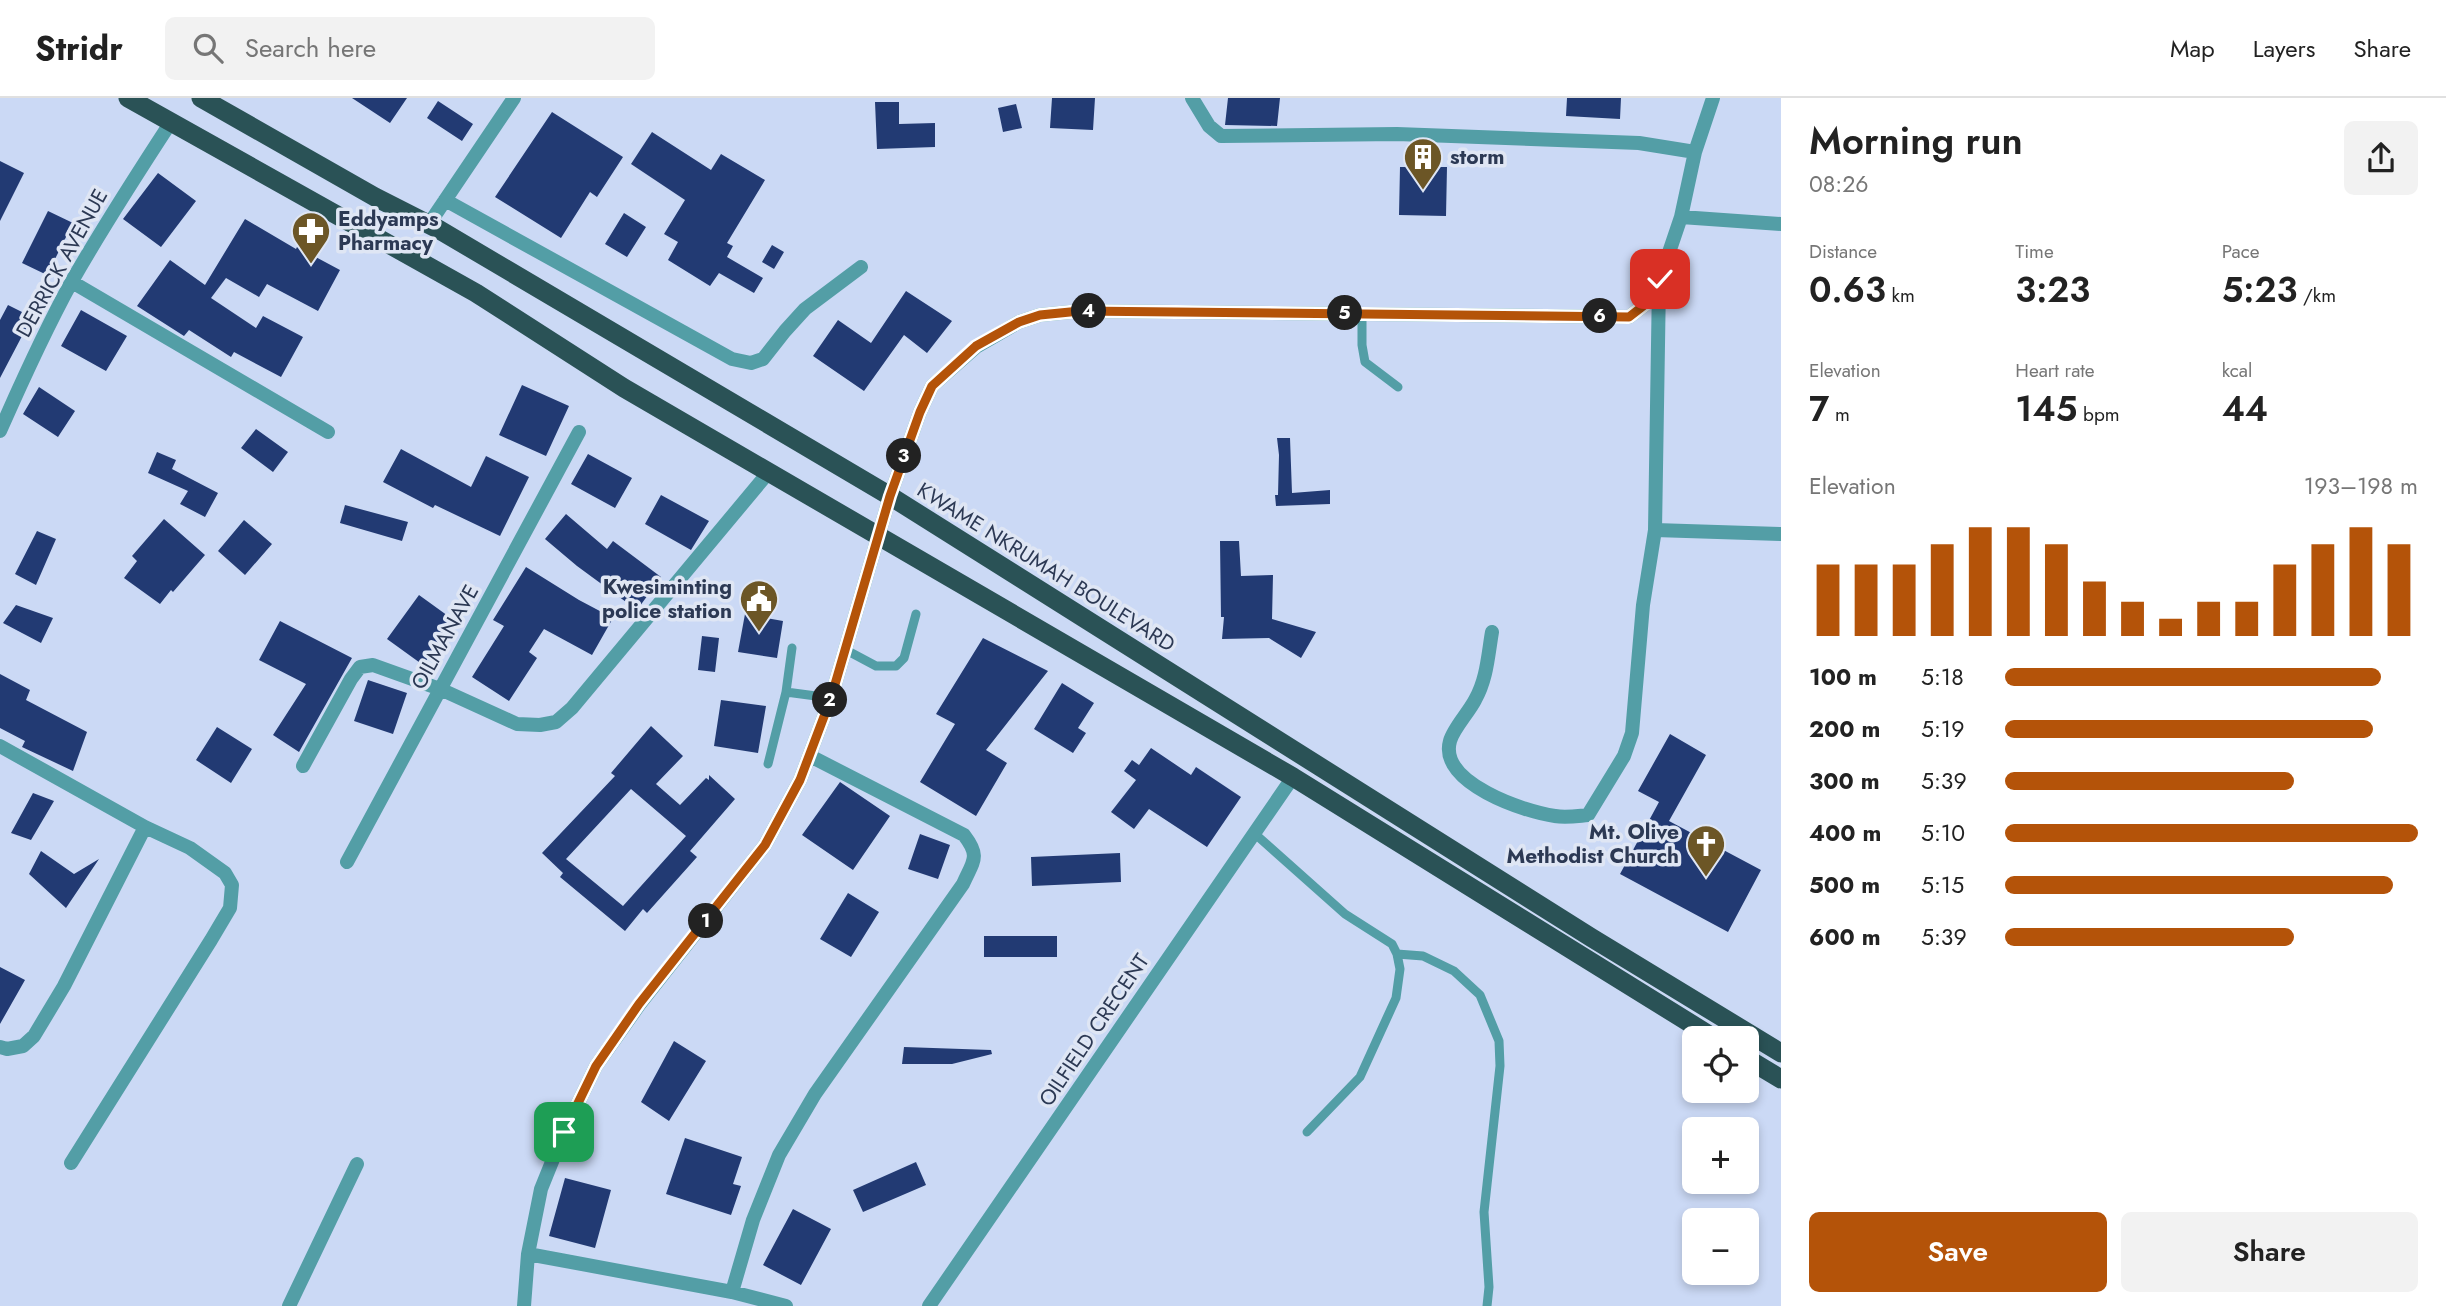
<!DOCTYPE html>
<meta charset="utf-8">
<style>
:root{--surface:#fff;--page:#f2f2f2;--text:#222;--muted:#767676;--line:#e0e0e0;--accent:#b45309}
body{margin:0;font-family:Jost,sans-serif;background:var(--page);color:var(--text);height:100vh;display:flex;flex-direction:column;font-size:26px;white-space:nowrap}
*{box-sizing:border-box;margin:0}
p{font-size:23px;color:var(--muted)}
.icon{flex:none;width:38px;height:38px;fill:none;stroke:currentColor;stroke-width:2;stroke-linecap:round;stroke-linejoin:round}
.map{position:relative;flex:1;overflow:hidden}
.sheet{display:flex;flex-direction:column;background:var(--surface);width:665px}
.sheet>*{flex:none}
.tools{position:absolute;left:1682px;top:928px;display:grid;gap:14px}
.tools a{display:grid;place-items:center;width:77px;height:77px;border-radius:10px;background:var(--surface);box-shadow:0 4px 10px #0003;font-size:35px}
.pin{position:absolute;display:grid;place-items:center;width:60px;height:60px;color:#fff;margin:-30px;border-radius:14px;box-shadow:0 4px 10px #0006}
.km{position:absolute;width:35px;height:35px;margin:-18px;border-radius:50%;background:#222;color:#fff;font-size:19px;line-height:35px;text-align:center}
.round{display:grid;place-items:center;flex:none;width:74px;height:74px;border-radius:10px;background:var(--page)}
.summary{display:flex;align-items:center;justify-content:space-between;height:119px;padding:0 28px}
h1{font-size:38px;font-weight:600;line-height:52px}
.figures{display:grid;grid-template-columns:repeat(3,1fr);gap:10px;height:119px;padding:7px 28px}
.figures div{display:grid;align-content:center}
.figures b{font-size:35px;font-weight:600}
.figures small{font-size:19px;font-weight:400}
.figures p{font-size:19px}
.chart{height:196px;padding:14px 28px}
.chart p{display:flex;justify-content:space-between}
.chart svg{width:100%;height:126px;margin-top:7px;stroke:var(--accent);stroke-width:6}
.action{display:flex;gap:14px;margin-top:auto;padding:14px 28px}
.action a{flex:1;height:80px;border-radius:10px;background:var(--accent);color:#fff;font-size:28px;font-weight:600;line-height:80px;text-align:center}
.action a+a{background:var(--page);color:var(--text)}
ul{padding:0 28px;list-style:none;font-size:23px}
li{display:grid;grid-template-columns:112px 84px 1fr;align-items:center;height:52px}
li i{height:18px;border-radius:9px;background:var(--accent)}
header{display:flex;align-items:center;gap:42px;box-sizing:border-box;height:98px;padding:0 35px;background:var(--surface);border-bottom:2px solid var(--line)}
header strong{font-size:33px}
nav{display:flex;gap:38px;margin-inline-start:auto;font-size:24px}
.search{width:490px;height:63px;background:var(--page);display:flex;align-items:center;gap:18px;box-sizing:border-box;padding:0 24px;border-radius:10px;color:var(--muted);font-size:26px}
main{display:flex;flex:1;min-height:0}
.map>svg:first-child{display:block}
</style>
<header>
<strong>Stridr</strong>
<div class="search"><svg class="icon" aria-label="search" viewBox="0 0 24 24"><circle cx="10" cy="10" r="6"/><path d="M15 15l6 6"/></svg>Search here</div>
<nav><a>Map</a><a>Layers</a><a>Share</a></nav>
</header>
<main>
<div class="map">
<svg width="1781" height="1208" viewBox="0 0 1781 1208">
<rect width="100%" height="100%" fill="#cbd9f5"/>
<path fill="#223a73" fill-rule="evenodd" d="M352,0h55l-17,25z
M1052,0h43l-2,32 -43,-2z
M1228,0h52l-3,28 -52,-1z
M1567,0h54l-1,21 -54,-3z
M438,3l35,23 -11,17 -35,-23z
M875,4h24v22l36,-1v24l-58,2z
M1016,6l6,24 -19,4 -5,-24z
M552,14l71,45 -26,40 -7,-5 -29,46 -66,-41z
M652,34l59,38 10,-16 44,26 -38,63 6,3 -6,11 36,21 -9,15 -35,-20 -9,13 -42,-26 10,-18 -14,-8 21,-34 -54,-36z
M0,63l24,12 -24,48z
M1400,69h47l-1,49 -47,-1z
M158,75l38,28 -35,46 -38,-28z
M48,113l25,12 -26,52 -25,-12z
M624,115l22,14 -19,30 -22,-13z
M245,121l51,30 1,-2 43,23 -22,41 -51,-27 -8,13 -33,-19 -15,20 45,30 7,-12 40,21 -22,40 -47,-25 -3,5 -42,-27 -5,6 -47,-30 33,-46 35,25z
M772,147l12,7 -10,17 -12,-7z
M906,193l46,30 -25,32 -23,-18 -40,56 -51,-35 25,-36 33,23z
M8,207l24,12 -32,61v-58z
M81,212l46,26 -21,35 -45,-25z
M522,287l47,21 -23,50 -47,-21z
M39,289l36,24 -17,26 -35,-23z
M256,331l32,23 -15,20 -32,-24z
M1277,340h13l2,55 38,-3v14l-54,2 -1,-11h3l1,-40z
M401,351l70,38 15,-31 43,21 -29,59 -65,-31 -2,3 -50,-26z
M157,354l19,8 -4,9 46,24 -13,24 -25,-13 8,-13 -40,-18z
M588,356l44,24 -17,30 -44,-24z
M661,397l48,26 -18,29 -46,-26z
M345,407l63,17 -6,19 -62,-18z
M566,416l41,35 6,-8 48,36 -24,33 -60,-44 -32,-27z
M164,421l41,36 -32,37 -2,-2 -11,14 -36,-26 13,-17 -5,-5z
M244,422l28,24 -27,31 -27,-24z
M37,433l19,8 -20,46 -21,-11z
M1220,443h19l2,35 32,-1 -1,44 44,13 -15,26 -32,-20 -47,1 2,-22h-3z
M526,469l53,33 34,18 -21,37 -48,-26 -15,23 8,6 -28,43 -37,-24 32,-51 -11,-6z
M419,497l36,26 -32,44 -36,-26z
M16,507l37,13 -12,25 -38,-20z
M745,516l38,7 -6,37 -39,-6z
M280,523l72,37 -53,94 -26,-17 33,-51 -47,-24z
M702,538l17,2 -4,34 -17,-2z
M983,540l65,33 -62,79 21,13 -31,53 -56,-34 35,-58 -19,-10z
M0,576l30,16 -4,10 61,32 -14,39 -51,-24 3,-6 -25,-13z
M368,582l39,13 -14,41 -39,-13z
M1062,585l32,20 -16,25 8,5 -13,20 -39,-24z
M721,602l45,6 -8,47 -44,-7z
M651,628l32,30 -27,28 24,21 26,-27 3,2v-5l26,24 -45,52 7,6 -50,56 -4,-4 -18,22 -65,-54 3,-4 -21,-20 73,-77 -4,-3zM631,691l55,47 -63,70 -57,-47z
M217,629l35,22 -21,34 -35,-23z
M1670,636l36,21 -37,66 92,49 -33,62 -108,-58 39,-72 -21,-11z
M1151,650l40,27 5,-8 45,30 -34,50 -58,-38 -15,20 -23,-17 25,-32 -12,-9 8,-11 7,5z
M840,684l50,34 -37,54 -51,-35z
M33,695l21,8 -23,39 -20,-7z
M920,736l30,11 -12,34 -30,-10z
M41,753l33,23 25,-15 -33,49 -37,-34z
M1120,755l1,29 -89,4 -1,-29z
M848,795l31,19 -28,45 -31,-18z
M984,838h73v21h-73z
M0,869l25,13 -25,44z
M674,943l32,20 -37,60 -28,-19z
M904,949l87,3 1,4 -40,10h-50z
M685,1040l57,19 -9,27 8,2 -10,29 -65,-21z
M916,1064l10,23 -63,27 -10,-22z
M565,1080l46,12 -16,58 -46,-12z
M793,1111l38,20 -30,56 -38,-20z"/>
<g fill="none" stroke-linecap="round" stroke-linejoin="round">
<path stroke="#539ea6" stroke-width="9" d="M1362,215v32l3,17 33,25
M792,550l-6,44 45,6
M846,552l30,16h20l8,-8 12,-44
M768,666l18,-72
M1254,735l91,81 47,30 5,10 3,15 -4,29 -36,79 -53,55
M1397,856l26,2 31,15 26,24 19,46 1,25 -16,146 5,75 -2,19"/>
<path stroke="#539ea6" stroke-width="14" d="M1192,0l17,28 12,10 176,-2 242,9 56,9
M445,102l287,159 19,4 12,-4 22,-28 20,-22 56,-42
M1681,119l100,7
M429,126l85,-126
M72,184l256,150
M0,333c22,-50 45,-101 72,-150 31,-54 65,-107 99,-159
M1655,432l126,4
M1492,534c-4,23 -5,47 -17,68 -6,12 -22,29 -25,41 -12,42 75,71 105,75 11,2 22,0 33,-1l36,-59 8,-23 11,-128 12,-75 4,-247
M0,648l145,81 45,21 35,25 7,12 -2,23 -19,32 -140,223
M303,668l48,-87 9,-12 13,-2 67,24 77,35 23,1 16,-3 16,-14 196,-235
M347,764l232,-430
M0,949l7,2 16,-3 11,-10 30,-50 81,-159
M528,1156l204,38 54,14
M732,1194l21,-72 26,-65 36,-61 148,-210c10,-23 18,-27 1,-49l-154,-79
M289,1208l68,-142
M524,1208l4,-52 13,-65 23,-57 32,-66 43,-61 126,-160 35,-65 31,-82 59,-202 30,-84 12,-26 44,-39 43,-25 21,-7 40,-4 549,6 18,-14 13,-24 21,-62 14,-65 18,-54
M929,1208l364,-529"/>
<path stroke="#2a5256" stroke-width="19" d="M128,0l348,195 148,95 669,389 421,261
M201,0l174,99 63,32 452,267 702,442 189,115
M1746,960l35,21"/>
</g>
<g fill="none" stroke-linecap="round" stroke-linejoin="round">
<g stroke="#fff" stroke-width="14">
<path id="route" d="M564,1034l32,-66 43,-62 126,-159 35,-65 31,-82 59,-202 30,-84 12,-26 44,-40 43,-24 21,-7 40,-4 549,6 18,-14 13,-24"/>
</g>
<use href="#route" stroke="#b45309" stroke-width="9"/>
</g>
<defs>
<g id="building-pin" transform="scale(2.0125)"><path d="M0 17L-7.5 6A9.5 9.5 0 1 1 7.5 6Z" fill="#6c5626" stroke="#dfe6f4"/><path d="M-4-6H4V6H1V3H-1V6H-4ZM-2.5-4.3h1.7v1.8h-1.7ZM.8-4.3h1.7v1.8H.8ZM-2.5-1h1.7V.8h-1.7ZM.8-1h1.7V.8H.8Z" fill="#fff"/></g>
<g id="pharmacy-pin" transform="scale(2.0125)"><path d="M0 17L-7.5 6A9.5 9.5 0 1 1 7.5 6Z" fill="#6c5626" stroke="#dfe6f4"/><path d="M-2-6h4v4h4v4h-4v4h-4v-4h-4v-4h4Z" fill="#fff"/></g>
<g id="civic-pin" transform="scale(2.0125)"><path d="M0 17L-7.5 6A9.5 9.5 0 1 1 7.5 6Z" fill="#6c5626" stroke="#dfe6f4"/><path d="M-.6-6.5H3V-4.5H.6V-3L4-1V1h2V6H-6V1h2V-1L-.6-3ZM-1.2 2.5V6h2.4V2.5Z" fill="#fff"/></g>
<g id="church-pin" transform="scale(2.0125)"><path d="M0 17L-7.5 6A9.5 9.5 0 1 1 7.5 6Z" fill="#6c5626" stroke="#dfe6f4"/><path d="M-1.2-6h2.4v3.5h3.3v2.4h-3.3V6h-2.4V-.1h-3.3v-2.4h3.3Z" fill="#fff"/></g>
</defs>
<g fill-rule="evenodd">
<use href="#building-pin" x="1423" y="59"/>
<use href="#pharmacy-pin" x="311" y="133"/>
<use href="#civic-pin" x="759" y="501"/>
<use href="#church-pin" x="1706" y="746"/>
</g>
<g text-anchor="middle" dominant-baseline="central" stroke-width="7" stroke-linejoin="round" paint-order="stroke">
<g font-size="21" font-weight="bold" fill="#2c3954" stroke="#dfe6f4" text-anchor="start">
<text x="1450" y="59">storm</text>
<text x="338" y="121">Eddyamps<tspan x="338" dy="24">Pharmacy</tspan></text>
<text x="732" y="489" text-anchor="end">Kwesiminting<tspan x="732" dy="24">police station</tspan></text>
<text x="1679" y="734" text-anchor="end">Mt. Olive<tspan x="1679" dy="24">Methodist Church</tspan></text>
</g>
<g font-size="21" fill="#2c3954" stroke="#dfe6f4">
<text transform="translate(62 165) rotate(-61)">DERRICK AVENUE</text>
<text transform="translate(1046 469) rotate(32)">KWAME NKRUMAH BOULEVARD</text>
<text transform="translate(445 539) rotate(-61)">OILMANAVE</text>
<text transform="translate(1094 932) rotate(-56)">OILFIELD CRECENT</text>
</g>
</g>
</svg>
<div class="tools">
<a><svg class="icon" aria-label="locate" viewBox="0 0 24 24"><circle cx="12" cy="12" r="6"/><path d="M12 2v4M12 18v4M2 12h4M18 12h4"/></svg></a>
<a>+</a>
<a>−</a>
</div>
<div class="pin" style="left:564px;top:1034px;background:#1e9e55"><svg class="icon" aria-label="arrive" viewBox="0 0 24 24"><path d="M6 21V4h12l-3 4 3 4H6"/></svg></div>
<div class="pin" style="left:1660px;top:181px;background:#d93025"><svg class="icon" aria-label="check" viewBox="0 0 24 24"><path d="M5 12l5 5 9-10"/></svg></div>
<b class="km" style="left:706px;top:823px">1</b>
<b class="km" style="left:830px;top:602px">2</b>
<b class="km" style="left:904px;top:358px">3</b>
<b class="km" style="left:1089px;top:213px">4</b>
<b class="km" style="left:1345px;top:215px">5</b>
<b class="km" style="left:1600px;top:218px">6</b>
</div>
<section class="sheet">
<div class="summary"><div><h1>Morning run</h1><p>08:26</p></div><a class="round"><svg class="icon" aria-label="share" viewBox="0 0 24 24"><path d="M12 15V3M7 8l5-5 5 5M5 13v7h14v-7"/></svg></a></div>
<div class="figures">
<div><p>Distance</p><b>0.63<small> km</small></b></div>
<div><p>Time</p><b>3:23</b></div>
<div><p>Pace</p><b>5:23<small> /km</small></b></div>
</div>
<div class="figures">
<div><p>Elevation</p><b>7<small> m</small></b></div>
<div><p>Heart rate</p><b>145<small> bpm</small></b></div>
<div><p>kcal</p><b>44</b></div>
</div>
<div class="chart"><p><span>Elevation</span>193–198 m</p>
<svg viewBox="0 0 160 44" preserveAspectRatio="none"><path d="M5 44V19M15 44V19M25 44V19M35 44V12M45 44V6M55 44V6M65 44V12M75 44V25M85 44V32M95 44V38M105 44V32M115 44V32M125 44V19M135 44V12M145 44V6M155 44V12"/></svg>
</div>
<ul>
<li><b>100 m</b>5:18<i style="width:91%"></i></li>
<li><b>200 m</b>5:19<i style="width:89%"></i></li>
<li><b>300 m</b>5:39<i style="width:70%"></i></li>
<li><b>400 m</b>5:10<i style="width:100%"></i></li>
<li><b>500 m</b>5:15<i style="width:94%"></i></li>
<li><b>600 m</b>5:39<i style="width:70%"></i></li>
</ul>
<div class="action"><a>Save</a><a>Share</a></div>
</section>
</main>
